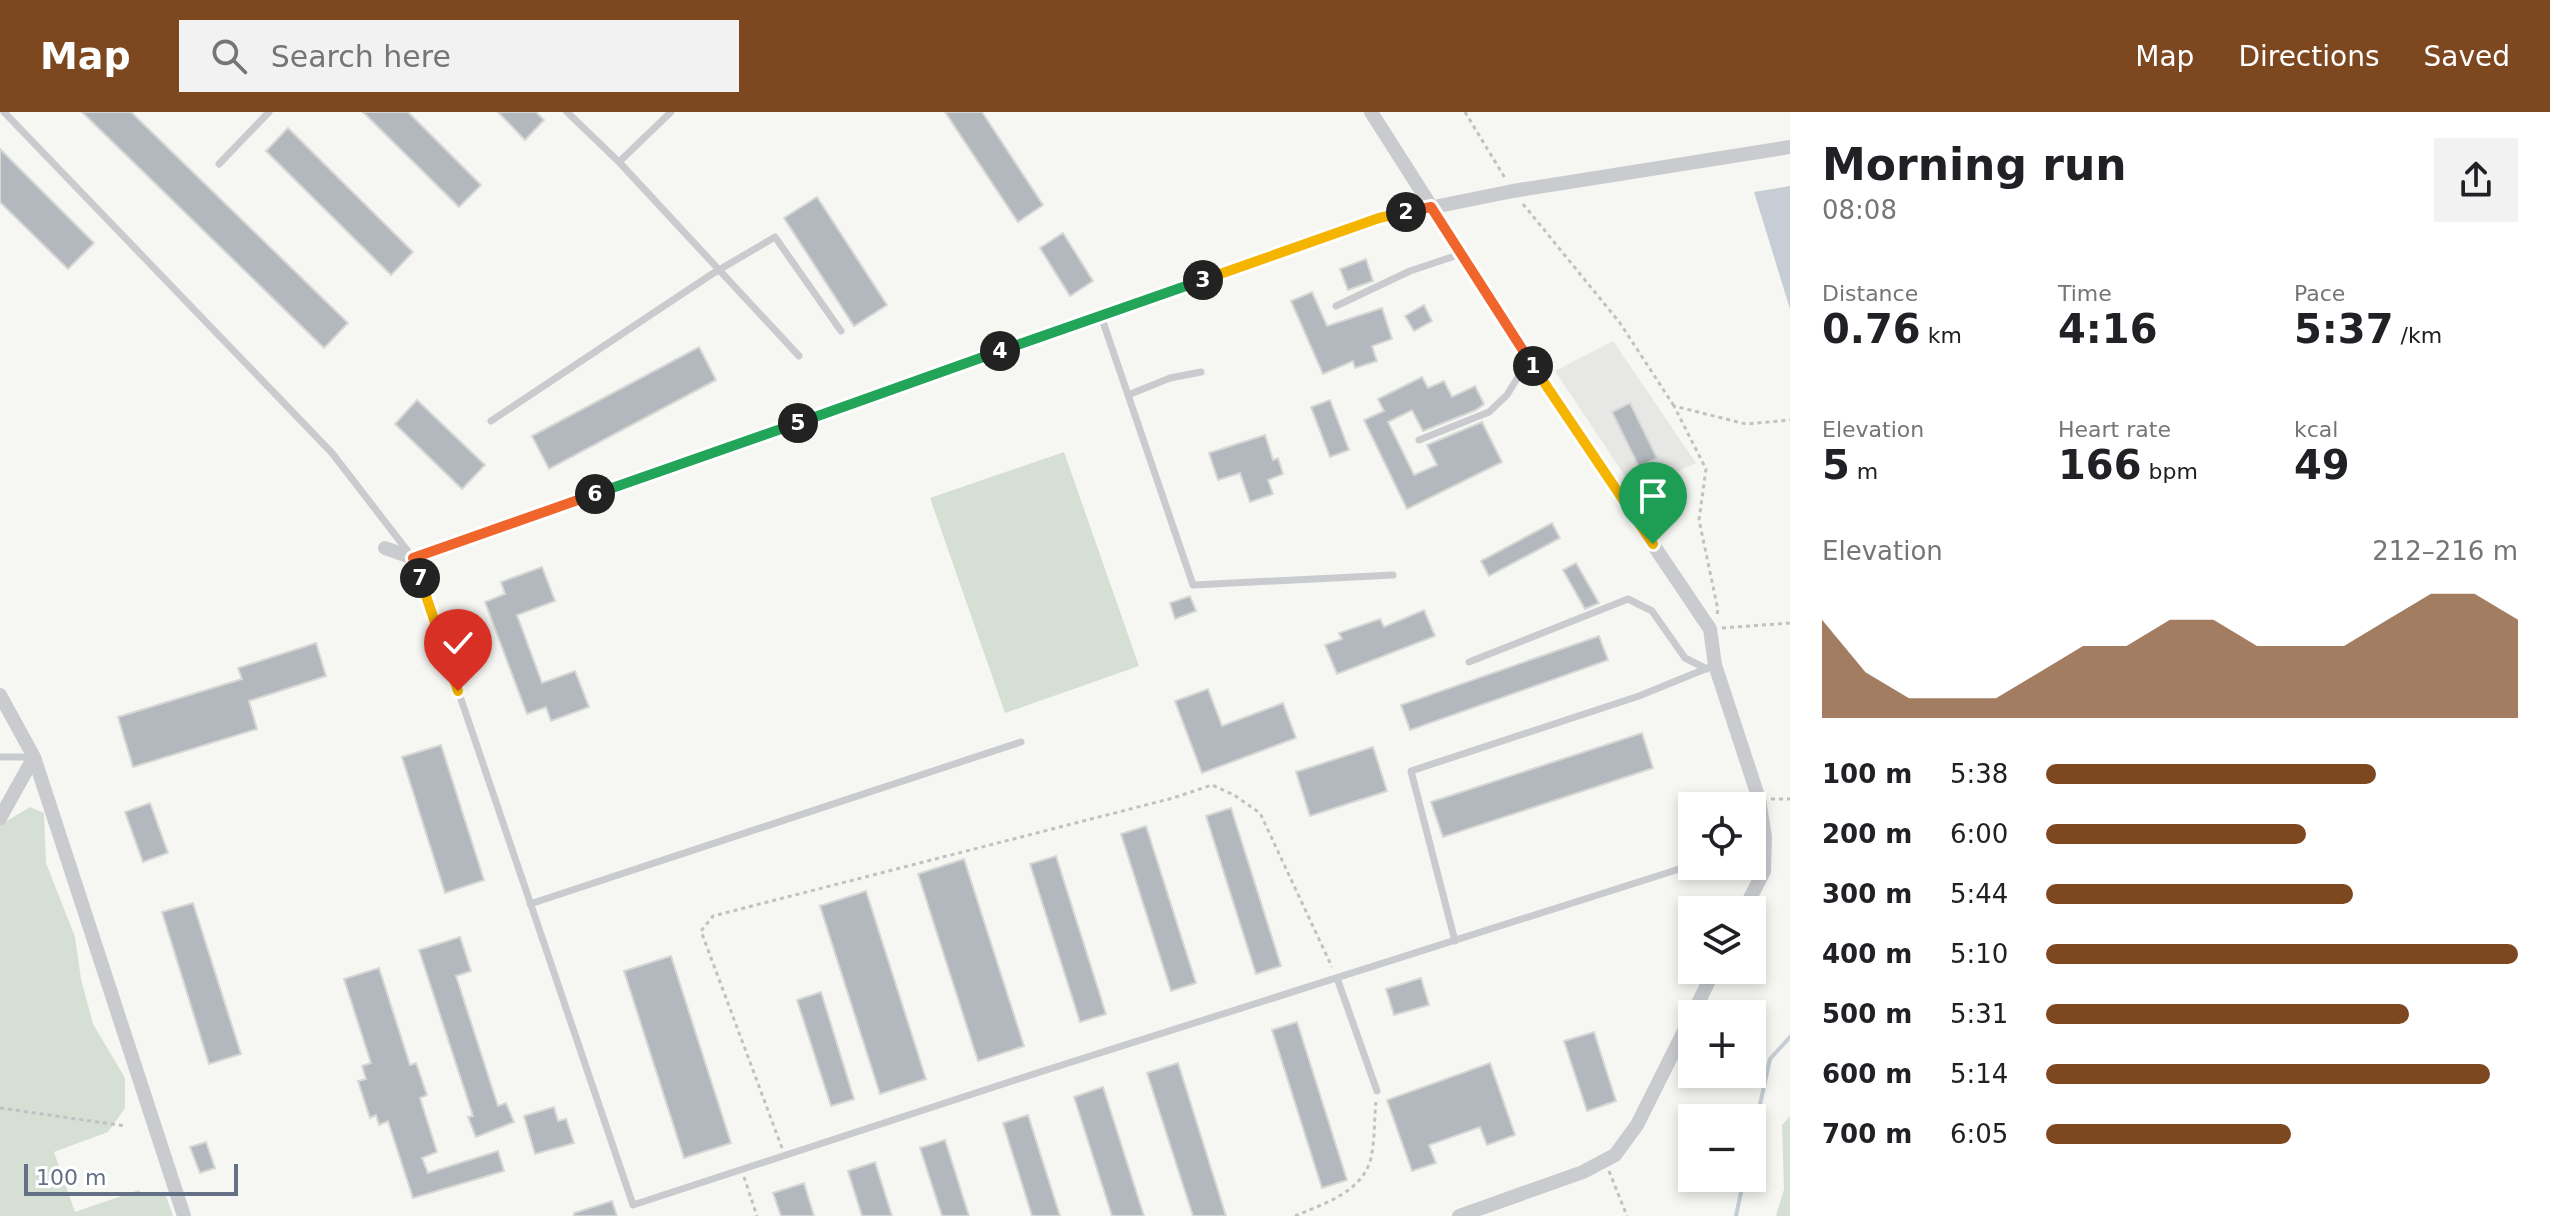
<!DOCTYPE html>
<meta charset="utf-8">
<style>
:root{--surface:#fff;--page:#f2f2f2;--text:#202124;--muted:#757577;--accent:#7d4720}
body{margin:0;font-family:"DejaVu Sans",sans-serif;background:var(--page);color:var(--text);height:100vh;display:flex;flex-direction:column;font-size:30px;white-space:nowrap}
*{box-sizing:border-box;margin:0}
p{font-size:26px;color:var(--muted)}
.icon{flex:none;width:44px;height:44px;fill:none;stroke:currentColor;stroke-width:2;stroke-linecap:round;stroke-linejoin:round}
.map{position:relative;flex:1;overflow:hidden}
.side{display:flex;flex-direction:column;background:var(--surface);width:760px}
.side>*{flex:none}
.tools{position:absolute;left:1678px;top:680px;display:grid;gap:16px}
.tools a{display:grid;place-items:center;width:88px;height:88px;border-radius:0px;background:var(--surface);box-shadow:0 4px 12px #0003;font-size:40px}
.scale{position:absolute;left:24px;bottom:20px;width:214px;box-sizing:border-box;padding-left:8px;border:4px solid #647086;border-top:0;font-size:22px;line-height:28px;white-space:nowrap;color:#647086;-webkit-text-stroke:6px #fff;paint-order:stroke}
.pin{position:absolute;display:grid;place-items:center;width:68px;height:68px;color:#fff;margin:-82px -34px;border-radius:50% 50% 50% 0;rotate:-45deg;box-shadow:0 0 8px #0007}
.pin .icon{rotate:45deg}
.km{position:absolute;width:40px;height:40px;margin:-20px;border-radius:50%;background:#222;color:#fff;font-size:22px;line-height:40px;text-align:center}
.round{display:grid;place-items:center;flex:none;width:84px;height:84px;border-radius:0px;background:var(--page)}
.summary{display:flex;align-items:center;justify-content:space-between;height:136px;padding:0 32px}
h1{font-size:44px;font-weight:700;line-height:60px}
.metrics{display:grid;grid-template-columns:repeat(3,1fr);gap:12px;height:136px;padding:8px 32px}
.metrics div{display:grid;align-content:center}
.metrics b{font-size:40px;font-weight:700}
.metrics small{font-size:22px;font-weight:400}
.metrics p{font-size:22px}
.chart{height:224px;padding:16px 32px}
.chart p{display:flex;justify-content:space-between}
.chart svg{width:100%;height:144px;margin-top:8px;fill:var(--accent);opacity:.7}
ul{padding:0 32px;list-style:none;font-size:26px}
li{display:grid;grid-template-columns:128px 96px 1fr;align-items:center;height:60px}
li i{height:20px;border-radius:10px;background:var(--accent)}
header{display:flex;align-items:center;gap:48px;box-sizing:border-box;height:112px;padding:0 40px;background:var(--accent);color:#fff}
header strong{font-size:38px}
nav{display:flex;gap:44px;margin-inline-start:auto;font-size:28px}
.search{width:560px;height:72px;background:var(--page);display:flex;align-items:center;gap:20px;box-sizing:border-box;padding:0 28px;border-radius:0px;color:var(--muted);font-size:30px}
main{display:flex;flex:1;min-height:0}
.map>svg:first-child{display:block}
</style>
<header>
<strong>Map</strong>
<div class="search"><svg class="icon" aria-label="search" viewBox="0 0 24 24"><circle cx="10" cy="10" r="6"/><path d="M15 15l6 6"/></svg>Search here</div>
<nav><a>Map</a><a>Directions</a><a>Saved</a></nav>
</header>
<main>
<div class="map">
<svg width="1790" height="1104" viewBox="0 0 1790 1104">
<rect width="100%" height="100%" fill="#f6f7f3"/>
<path fill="#e7e7e6" d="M1613,229l83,122 -61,28 -80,-120z"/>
<path fill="#d6dfd4" d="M1064,340l75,214 -134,47 -75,-215z
M30,695l14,6 2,50 29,74 6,42 12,45 32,54v30l-17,24 -54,20 21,60 64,-22 5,6 21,-3 8,23h-173v-391z
M1790,1004v100h-14l8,-27 -2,-64z"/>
<path fill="#c6cdd4" d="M1790,74v123l-36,-117z"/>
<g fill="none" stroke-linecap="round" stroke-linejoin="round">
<path stroke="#c6cdd4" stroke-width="4" d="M1752,1029l18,-82 20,-22
M1736,1104l8,-38"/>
</g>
<path fill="#b3b8bf" stroke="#d7d8d5" stroke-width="2" d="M82,0h49l217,211 -24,25z
M363,0h45l73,73 -22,22z
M498,0h38l8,8 -19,20z
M945,0h37l61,93 -25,17z
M288,16l125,124 -22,23 -125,-124z
M0,37l94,94 -26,26 -68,-67z
M817,85l70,108 -33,21 -70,-108z
M1063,121l30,48 -23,15 -30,-48z
M1366,147l7,22 -25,9 -8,-21z
M1312,180l15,34 55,-18 10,31 -20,7 5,15 -22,7 -2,-7 -30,13 -32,-73z
M1424,193l8,16 -18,10 -9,-15z
M699,235l17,33 -167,89 -17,-33z
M1422,265l6,11 16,-7 8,16 23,-11 9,18 -8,6 -53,21 -11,-21 -24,12 26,53 23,-10 -10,-20 55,-23 20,40 -95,47 -43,-89 20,-9 -6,-12z
M417,288l68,65 -23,24 -67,-65z
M1330,288l19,50 -19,7 -19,-50z
M1630,291l27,55 -18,9 -27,-55z
M1265,323l8,25 5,-2 5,16 -15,6 5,14 -23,8 -10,-29 -22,7 -9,-27z
M1552,411l8,15 -71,38 -8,-15z
M1576,451l23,40 -14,6 -22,-39z
M542,455l13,34 -38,14 25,68 33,-12 14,36 -38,14 -5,-14 -19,7 -42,-112 20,-8 -4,-12z
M1190,484l6,15 -21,8 -5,-16z
M1424,498l11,26 -98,38 -12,-29 17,-6 -3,-6 41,-14 4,8z
M1599,524l9,24 -198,70 -9,-25z
M316,531l10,33 -77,25 8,28 -124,38 -15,-50 124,-38 -4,-11z
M1208,577l14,37 61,-23 13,35 -94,35 -27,-72z
M1642,621l11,35 -210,69 -12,-35z
M441,633l43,135 -39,13 -43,-136z
M1373,635l14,44 -77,25 -14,-44z
M150,691l18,50 -25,9 -18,-50z
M1231,696l50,158 -25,8 -50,-158z
M1146,714l50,157 -25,8 -50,-157z
M1056,744l50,158 -26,8 -50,-158z
M964,747l60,187 -46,15 -60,-187z
M866,779l60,188 -46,15 -60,-188z
M193,791l48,151 -32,10 -47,-152z
M460,825l11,34 -15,5 42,130 8,-3 8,19 -38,15 -8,-20 5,-1 -54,-166z
M671,844l60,187 -47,15 -60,-187z
M379,856l31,97 6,-2 11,32 -7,3 17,54 -15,6 6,15 70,-22 6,20 -91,27 -25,-77 -9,4 -3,-10 -6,3 -12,-37 8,-2 -4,-13 9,-3 -27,-84z
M1421,866l8,27 -35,10 -8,-26z
M821,880l33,107 -23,7 -34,-106z
M1297,910l50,158 -25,8 -50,-158z
M1594,920l22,69 -29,10 -23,-70z
M1178,951l48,153h-33l-46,-143z
M1490,951l25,72 -28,10 -7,-18 -51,18 7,18 -24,8 -25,-71z
M1103,975l41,129h-32l-38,-119z
M554,995l4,14 8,-2 8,24 -39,11 -11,-38z
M1028,1003l32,101h-28l-29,-93z
M945,1028l24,76h-27l-22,-68z
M206,1030l9,26 -15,5 -10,-26z
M875,1050l17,54h-30l-14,-45z
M804,1071l10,33h-33l-8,-23z
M612,1089l5,15h-43v-3z"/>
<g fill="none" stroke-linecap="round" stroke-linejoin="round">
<path stroke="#c0c1c4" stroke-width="3" stroke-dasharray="4 4" stroke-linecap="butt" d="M1465,0l40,66
M1523,92l97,119 54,83
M1717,502l1,-4 -19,-90 7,-51 -32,-63 72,18 44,-4
M1722,516l68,-5
M1771,687h19
M0,996l126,18
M782,1036l-81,-217 12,-15 460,-118 39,-13 22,10 26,18 72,154
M1609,1059l18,45
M744,1065l13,39
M1295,1104c28,-12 68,-24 76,-58 4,-18 3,-38 5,-56"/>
<path stroke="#c9cbcf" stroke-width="7" d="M4,0l328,341 81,105 220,647 407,-133 652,-207
M567,0l52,50
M671,0l-52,50 180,194
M219,52l50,-52
M1336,194l74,-35 51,-17
M1101,204l92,269 200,-10
M1128,283l42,-17 31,-6
M491,309l221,-147 63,-37 66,94
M1419,328l70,-28 18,-17 11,-18 20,-3
M1469,550l159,-63 24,12 33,47 22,11
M0,645h34
M1752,730l13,-5
M530,792l491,-162
M1455,829l-44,-170 228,-75 76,-31
M1337,866l40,113"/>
<path stroke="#c9cbcf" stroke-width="14" d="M1371,0l167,262 172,255 5,36 44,134 6,38 -1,34 -20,39
M385,436l28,10 966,-340 134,-27 277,-44
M0,583l34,62 150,459
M0,706l34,-61
M1693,902l21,-44
M1459,1104l124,-44 32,-17 22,-30 55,-110"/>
</g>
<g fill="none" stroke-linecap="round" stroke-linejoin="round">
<g stroke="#fff" stroke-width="16">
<path id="split-1" d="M1533,254l120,178"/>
</g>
<g stroke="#fff" stroke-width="16">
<path id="split-2" d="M1406,100l25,-5 102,159"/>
</g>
<g stroke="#fff" stroke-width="16">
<path id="split-3" d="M1203,168l176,-62 27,-6"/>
</g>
<g stroke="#fff" stroke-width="16">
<path id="split-4" d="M1000,239l203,-71"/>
</g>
<g stroke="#fff" stroke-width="16">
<path id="split-5" d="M798,311l202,-72"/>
</g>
<g stroke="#fff" stroke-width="16">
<path id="split-6" d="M595,382l203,-71"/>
</g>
<g stroke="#fff" stroke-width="16">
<path id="split-7" d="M420,466l-7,-20 182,-64"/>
</g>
<g stroke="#fff" stroke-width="16">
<path id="split-8" d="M420,466l38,113"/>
</g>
<use href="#split-1" stroke="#f5b400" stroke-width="10"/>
<use href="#split-2" stroke="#f0652b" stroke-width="10"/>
<use href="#split-3" stroke="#f5b400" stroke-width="10"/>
<use href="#split-4" stroke="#22a559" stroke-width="10"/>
<use href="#split-5" stroke="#22a559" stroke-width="10"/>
<use href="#split-6" stroke="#22a559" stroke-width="10"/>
<use href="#split-7" stroke="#f0652b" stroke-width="10"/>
<use href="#split-8" stroke="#f5b400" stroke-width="10"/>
</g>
</svg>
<div class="tools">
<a><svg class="icon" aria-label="locate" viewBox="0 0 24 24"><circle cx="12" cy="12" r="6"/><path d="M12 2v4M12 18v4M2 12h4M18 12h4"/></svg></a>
<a><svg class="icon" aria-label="layers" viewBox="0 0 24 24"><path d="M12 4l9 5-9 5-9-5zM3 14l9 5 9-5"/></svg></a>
<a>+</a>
<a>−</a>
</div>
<div class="scale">100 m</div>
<div class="pin" style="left:1653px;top:432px;background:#1e9e55"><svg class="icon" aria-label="arrive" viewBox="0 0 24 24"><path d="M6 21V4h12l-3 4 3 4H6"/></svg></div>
<div class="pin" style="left:458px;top:579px;background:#d93025"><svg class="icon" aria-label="check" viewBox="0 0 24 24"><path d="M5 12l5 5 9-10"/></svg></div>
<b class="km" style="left:1533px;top:254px">1</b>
<b class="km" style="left:1406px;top:100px">2</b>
<b class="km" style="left:1203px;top:168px">3</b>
<b class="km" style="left:1000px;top:239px">4</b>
<b class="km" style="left:798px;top:311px">5</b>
<b class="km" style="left:595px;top:382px">6</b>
<b class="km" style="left:420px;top:466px">7</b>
</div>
<section class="side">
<div class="summary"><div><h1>Morning run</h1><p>08:08</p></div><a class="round"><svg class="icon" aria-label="share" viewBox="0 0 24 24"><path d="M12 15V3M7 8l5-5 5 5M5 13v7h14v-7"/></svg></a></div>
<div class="metrics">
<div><p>Distance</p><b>0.76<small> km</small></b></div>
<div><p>Time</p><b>4:16</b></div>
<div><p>Pace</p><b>5:37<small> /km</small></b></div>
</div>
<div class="metrics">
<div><p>Elevation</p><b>5<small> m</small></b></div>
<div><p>Heart rate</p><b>166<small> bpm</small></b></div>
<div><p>kcal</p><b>49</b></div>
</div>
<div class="chart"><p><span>Elevation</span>212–216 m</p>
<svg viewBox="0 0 160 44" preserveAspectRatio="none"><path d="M0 44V14L10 30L20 38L30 38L40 38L50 30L60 22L70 22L80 14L90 14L100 22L110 22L120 22L130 14L140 6L150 6L160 14V44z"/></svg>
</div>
<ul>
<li><b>100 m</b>5:38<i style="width:70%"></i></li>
<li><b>200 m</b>6:00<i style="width:55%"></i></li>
<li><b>300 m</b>5:44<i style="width:65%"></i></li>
<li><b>400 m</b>5:10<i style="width:100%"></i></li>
<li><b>500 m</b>5:31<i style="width:77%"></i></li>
<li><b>600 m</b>5:14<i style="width:94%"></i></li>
<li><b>700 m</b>6:05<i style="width:52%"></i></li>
</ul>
</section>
</main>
